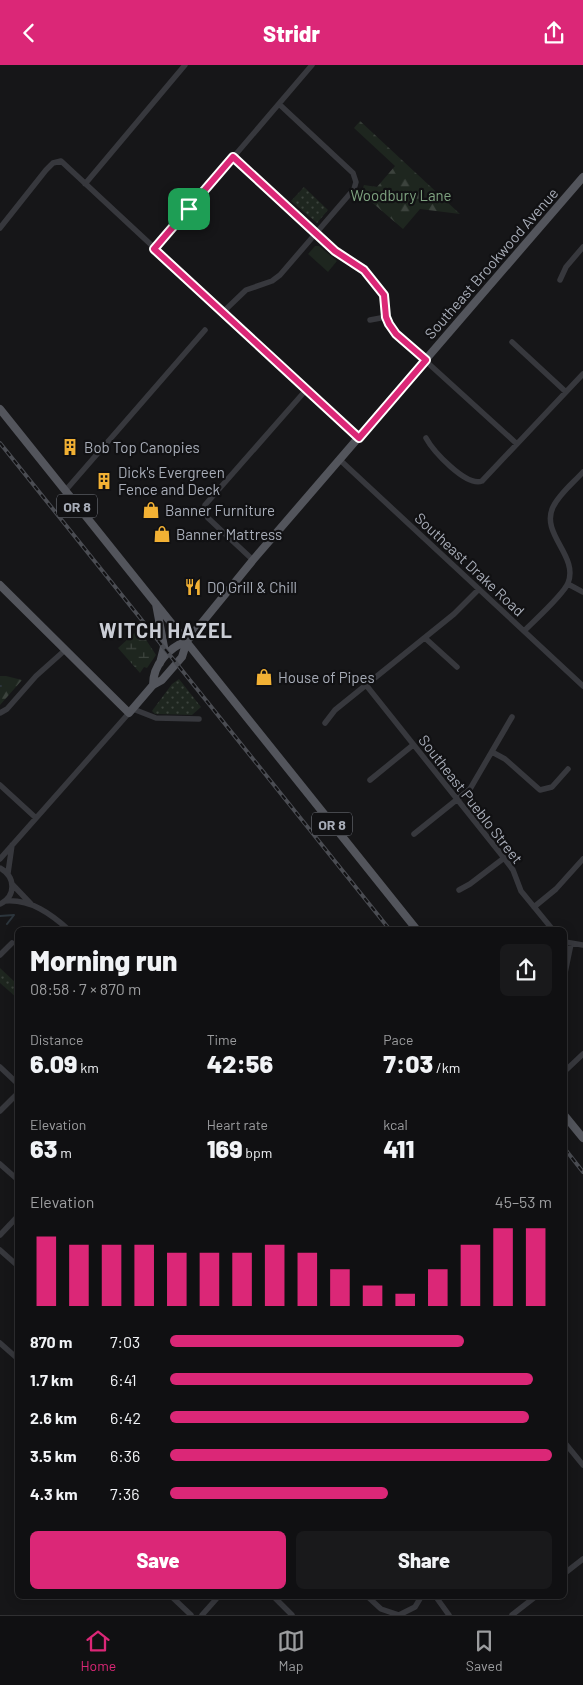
<!DOCTYPE html>
<meta charset="utf-8">
<style>
:root{--surface:#101012;--page:#19191b;--text:#f1f3f6;--muted:#9c9d9f;--line:#303032;--accent:#db2777}
body{margin:0;font-family:Barlow,sans-serif;background:var(--page);color:var(--text);height:100vh;display:flex;flex-direction:column;font-size:19px;white-space:nowrap}
*{box-sizing:border-box;margin:0}
p{font-size:16px;color:var(--muted)}
.icon{flex:none;width:28px;height:28px;fill:none;stroke:currentColor;stroke-width:2;stroke-linecap:round;stroke-linejoin:round}
.map{position:relative;flex:1;overflow:hidden}
.details{position:absolute;left:15px;top:862px;width:552px;height:672px;display:flex;flex-direction:column;background:var(--surface);border-radius:8px;box-shadow:0 2px 12px #0003,0 0 0 1px var(--line)}
.details>*{flex:none}
.pin{position:absolute;display:grid;place-items:center;width:42px;height:42px;color:#fff;margin:-21px;border-radius:10px;box-shadow:0 2px 8px #0006}
.round{display:grid;place-items:center;flex:none;width:52px;height:52px;border-radius:8px;background:var(--page)}
.headline{display:flex;align-items:center;justify-content:space-between;height:85px;padding:0 15px}
h1{font-size:28px;font-weight:800;line-height:38px}
.figures{display:grid;grid-template-columns:repeat(3,1fr);gap:8px;height:85px;padding:5px 15px}
.figures div{display:grid;align-content:center}
.figures b{font-size:25px;font-weight:800}
.figures small{font-size:14px;font-weight:400}
.figures p{font-size:14px}
.chart{height:140px;padding:10px 15px}
.chart p{display:flex;justify-content:space-between}
.chart svg{width:100%;height:90px;margin-top:5px;stroke:var(--accent);stroke-width:6}
.primary-button{display:flex;gap:10px;margin-top:auto;padding:10px 15px}
.primary-button a{flex:1;height:58px;border-radius:8px;background:var(--accent);color:#fff;font-size:20px;font-weight:800;line-height:58px;text-align:center}
.primary-button a+a{background:var(--page);color:var(--text)}
ul{padding:0 15px;list-style:none;font-size:16px}
li{display:grid;grid-template-columns:80px 60px 1fr;align-items:center;height:38px}
li i{height:12px;border-radius:6px;background:var(--accent)}
header{display:flex;justify-content:space-between;align-items:center;height:65px;padding:0 15px;background:var(--accent);color:#fff;font-size:22px;font-weight:800}
.dock{display:flex;justify-content:space-around;align-items:center;height:70px;border-top:1px solid var(--line);background:var(--surface);font-size:14px;color:var(--muted)}
.dock a{display:grid;justify-items:center;gap:2px}
.dock .current{color:var(--accent)}
.map>svg:first-child{display:block}
</style>
<header><svg class="icon" aria-label="back" viewBox="0 0 24 24"><path d="M15 5l-7 7 7 7"/></svg>Stridr<svg class="icon" aria-label="share" viewBox="0 0 24 24"><path d="M12 15V3M7 8l5-5 5 5M5 13v7h14v-7"/></svg></header>
<div class="map">
<svg width="583" height="1550" viewBox="0 0 583 1550">
<defs>
<pattern id="grass-dots" width="8" height="8" patternUnits="userSpaceOnUse" patternTransform="scale(1.25)"><rect width="8" height="8" fill="#1e261f"/><path d="M2 2h.1M6 6h.1" fill="none" stroke="#3c433d" stroke-width="1.8" stroke-linecap="round"/></pattern>
<pattern id="forest-firs" width="22" height="20" patternUnits="userSpaceOnUse" patternTransform="scale(1.25)"><rect width="22" height="20" fill="#1e261f"/><path d="M5 1l3.5 6h-7zM16 11l3.5 6h-7z" fill="#3c433d"/></pattern>
<pattern id="wetland-marsh" width="20" height="14" patternUnits="userSpaceOnUse" patternTransform="scale(1.25)"><rect width="20" height="14" fill="#1e261f"/><path d="M1 5h8M5 5V1M11 12h8M15 12V8" fill="none" stroke="#3c433d"/></pattern>
</defs>
<rect width="100%" height="100%" fill="#161618"/>
<path fill="url(#grass-dots)" d="M304,122l24,23 -11,13 -26,-22z
M179,614l22,28 -9,8 -37,-1 -3,-3 20,-27z
M0,903l17,16v14l-17,-15z"/>
<path fill="url(#forest-firs)" d="M360,56l100,93 -40,-5 -17,20 -42,-36 3,-8 13,2 18,-21 -41,-38z
M0,611h6l16,4 -22,25z"/>
<path fill="url(#wetland-marsh)" d="M139,564l17,26 -9,13 -3,-1 -4,6 -22,-25z"/>
<path fill="#1e261f" d="M315,181h4l18,15 -9,11 -20,-18z"/>
<g fill="none" stroke-linecap="round" stroke-linejoin="round">
<path stroke="#2c353c" stroke-width="2" d="M0,621h1
M0,851l14,-1 -7,9"/>
<path stroke="#37383d" stroke-width="5.5" d="M233,92l102,94 29,19 20,25 2,22 10,17 121,110
M85,119l100,-119
M0,163l46,-58 7,-7 8,-2 298,277
M155,184l157,-184
M560,215l6,-13 17,-20
M223,247l23,-22 26,-9 8,-6 74,-86 2,-7 -3,-9 -74,-69
M370,255l16,-3
M512,277l54,50
M426,373c7,13 40,49 56,43l101,-107
M340,395l243,226
M65,426l140,-161
M253,495l-45,-42 -4,-8 1,-5 101,-115
M568,519l15,8
M524,566c10,-10 40,-37 44,-48 11,-27 -28,-49 -15,-76 6,-13 20,-24 30,-35
M425,573l32,29
M366,620l138,173 9,12 8,21 32,39
M133,644l23,9 43,1
M0,648l7,-4 29,-33 28,-25
M325,658l10,-13 119,-96 25,-25
M492,687l13,7 35,31 12,-3 16,-18
M370,715l43,-35
M0,720l36,33
M414,769l56,-45 42,-72
M0,794l129,-146
M0,803c16,9 16,28 0,36
M8,808l4,-28
M12,819l19,20
M459,825l11,-6 34,-26
M5,836c26,-2 46,13 64,29
M534,842l22,-18 27,-30
M565,877l18,3
M0,890l12,-12
M565,908l6,-29
M0,1002l18,17
M565,1006l18,-17
M0,1046l18,-18
M0,1099l18,16
M0,1170l18,-19
M0,1185l18,16
M0,1278l18,16
M565,1378l18,22
M565,1508l18,-14
M172,1532l19,18
M274,1532l18,18
M368,1532l13,12 18,6 16,-8 6,-10
M436,1532l13,18
M202,1550l16,-18
M512,1550l23,-18"/>
<path stroke="#53555c" stroke-width="8" d="M0,344l417,521
M0,520l129,128 24,-28 9,-5 20,-23 5,-16 66,-81 330,-383
M156,539l8,43 -4,16
M153,620c0,-20 15,-37 34,-44
M565,1051l18,22"/>
<g stroke="#4a4c52" stroke-width="4">
<path id="rail" d="M0,378l390,487
M565,1084l18,23"/>
</g>
<use href="#rail" stroke="#111113" stroke-width="2" stroke-dasharray="5.5" stroke-linecap="butt"/>
</g>
<g fill="none" stroke-linecap="round" stroke-linejoin="round">
<g stroke="#fff" stroke-width="10">
<path id="route" d="M233,92l102,94 29,19 20,25 2,22 3,7 7,10 30,26 -67,78 -205,-189z"/>
</g>
<use href="#route" stroke="#db2777" stroke-width="6"/>
</g>
<defs>
<g id="building-bare" transform="scale(1.35)"><path d="M-4-6H4V6H1V3H-1V6H-4ZM-2.5-4.3h1.7v1.8h-1.7ZM.8-4.3h1.7v1.8H.8ZM-2.5-1h1.7V.8h-1.7ZM.8-1h1.7V.8H.8Z" fill="#f2b134" stroke="#111113" stroke-width="2.5" paint-order="stroke"/></g>
<g id="shop-bare" transform="scale(1.35)"><path d="M-5-2.5h2.3a2.7 3.5 0 0 1 5.4 0H5L5.5 6h-11ZM-1.5-2.5h3a1.5 2.3 0 0 0-3 0Z" fill="#f2b134" stroke="#111113" stroke-width="2.5" paint-order="stroke"/></g>
<g id="restaurant-bare" transform="scale(1.35)"><path d="M-5-6h1v4h1v-4h1v4h1v-4h1v5L-1.5 .5V6h-2V.5L-5-1ZM5-6V6H3V1.5H1.5Q1.5-4 5-6Z" fill="#f2b134" stroke="#111113" stroke-width="2.5" paint-order="stroke"/></g>
</defs>
<g fill-rule="evenodd">
<use href="#building-bare" x="70" y="382"/>
<use href="#building-bare" x="104" y="416"/>
<use href="#shop-bare" x="151" y="445"/>
<use href="#shop-bare" x="162" y="469"/>
<use href="#restaurant-bare" x="193" y="522"/>
<use href="#shop-bare" x="264" y="612"/>
</g>
<g text-anchor="middle" dominant-baseline="central" stroke-width="4.5" stroke-linejoin="round" paint-order="stroke">
<g fill="#111113" stroke="#7b7e86" stroke-width="1">
<rect x="57" y="429.5" width="40" height="23" rx="4"/>
<rect x="312" y="747.5" width="40" height="23" rx="4"/>
</g>
<g font-size="14" font-weight="bold" fill="#a8adb8">
<text x="77" y="441">OR 8</text>
<text x="332" y="759">OR 8</text>
</g>
<g font-size="15" fill="#7fa381" stroke="#111113">
<text x="401" y="130">Woodbury Lane</text>
</g>
<g font-size="15" fill="#a8adb8" stroke="#111113">
<text transform="translate(491 198) rotate(-49)">Southeast Brookwood Avenue</text>
<text transform="translate(470 499) rotate(43)">Southeast Drake Road</text>
<text transform="translate(471 734) rotate(52)">Southeast Pueblo Street</text>
</g>
<g font-size="15" fill="#a8adb8" stroke="#111113" text-anchor="start">
<text x="84" y="382">Bob Top Canopies</text>
<text x="118" y="407">Dick's Evergreen<tspan x="118" dy="17">Fence and Deck</tspan></text>
<text x="165" y="445">Banner Furniture</text>
<text x="176" y="469">Banner Mattress</text>
<text x="207" y="522">DQ Grill &amp; Chill</text>
<text x="278" y="612">House of Pipes</text>
</g>
<g font-size="20" font-weight="bold" letter-spacing="1" fill="#c9ccd4" stroke="#111113">
<text x="166" y="565">WITCH HAZEL</text>
</g>
</g>
</svg>
<div class="pin" style="left:189px;top:144px;background:#1e9e55"><svg class="icon" aria-label="arrive" viewBox="0 0 24 24"><path d="M6 21V4h12l-3 4 3 4H6"/></svg></div>
<section class="details">
<div class="headline"><div><h1>Morning run</h1><p>08:58 · 7 × 870 m</p></div><a class="round"><svg class="icon" aria-label="share" viewBox="0 0 24 24"><path d="M12 15V3M7 8l5-5 5 5M5 13v7h14v-7"/></svg></a></div>
<div class="figures">
<div><p>Distance</p><b>6.09<small> km</small></b></div>
<div><p>Time</p><b>42:56</b></div>
<div><p>Pace</p><b>7:03<small> /km</small></b></div>
</div>
<div class="figures">
<div><p>Elevation</p><b>63<small> m</small></b></div>
<div><p>Heart rate</p><b>169<small> bpm</small></b></div>
<div><p>kcal</p><b>411</b></div>
</div>
<div class="chart"><p><span>Elevation</span>45–53 m</p>
<svg viewBox="0 0 160 44" preserveAspectRatio="none"><path d="M5 44V10M15 44V14M25 44V14M35 44V14M45 44V18M55 44V18M65 44V18M75 44V14M85 44V18M95 44V26M105 44V34M115 44V38M125 44V26M135 44V14M145 44V6M155 44V6"/></svg>
</div>
<ul>
<li><b>870 m</b>7:03<i style="width:77%"></i></li>
<li><b>1.7 km</b>6:41<i style="width:95%"></i></li>
<li><b>2.6 km</b>6:42<i style="width:94%"></i></li>
<li><b>3.5 km</b>6:36<i style="width:100%"></i></li>
<li><b>4.3 km</b>7:36<i style="width:57%"></i></li>
</ul>
<div class="primary-button"><a>Save</a><a>Share</a></div>
</section>
</div>
<nav class="dock">
<a class="current"><svg class="icon" aria-label="home" viewBox="0 0 24 24"><path d="M3 11l9-7 9 7M6 9v11h12V9"/></svg>Home</a>
<a><svg class="icon" aria-label="map" viewBox="0 0 24 24"><path d="M3 6l6-2 6 2 6-2v14l-6 2-6-2-6 2zM9 4v14M15 6v14"/></svg>Map</a>
<a><svg class="icon" aria-label="saved" viewBox="0 0 24 24"><path d="M7 4h10v16l-5-4-5 4z"/></svg>Saved</a>
</nav>
